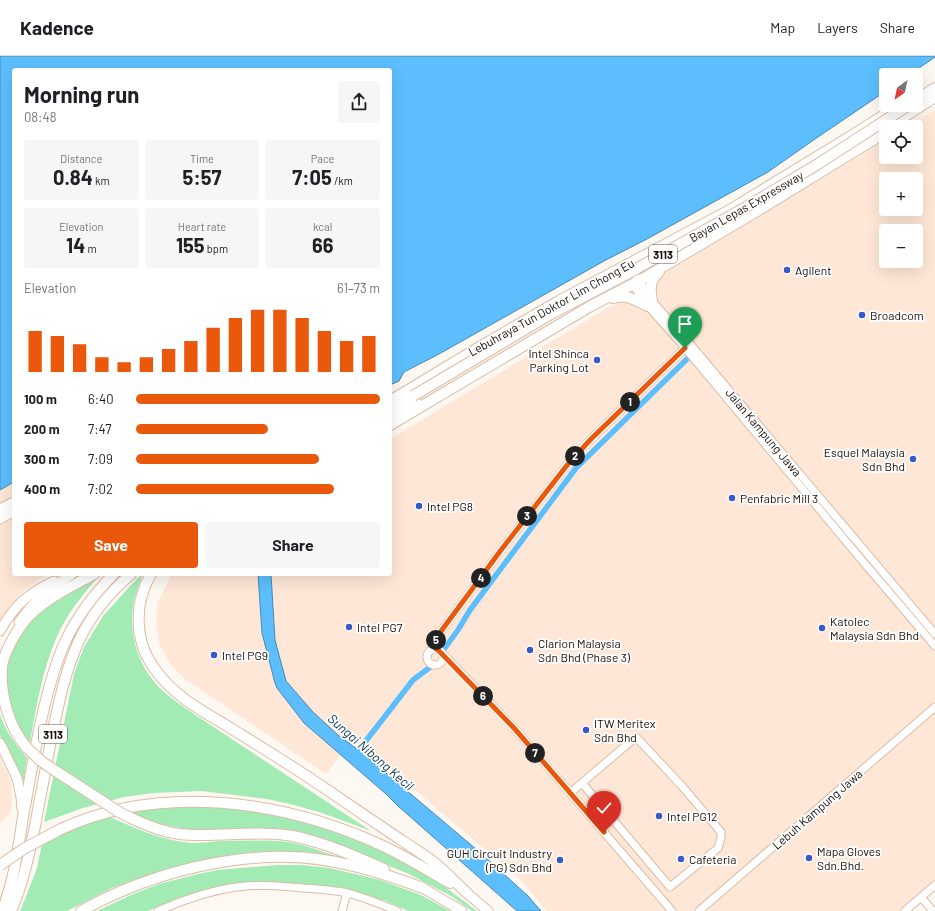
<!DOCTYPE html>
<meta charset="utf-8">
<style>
:root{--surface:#fff;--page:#f6f6f6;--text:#202124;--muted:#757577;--line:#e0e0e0;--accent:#ea580c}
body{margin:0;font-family:Barlow,sans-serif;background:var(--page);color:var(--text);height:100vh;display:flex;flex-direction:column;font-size:15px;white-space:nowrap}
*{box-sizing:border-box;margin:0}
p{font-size:13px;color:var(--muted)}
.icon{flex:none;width:22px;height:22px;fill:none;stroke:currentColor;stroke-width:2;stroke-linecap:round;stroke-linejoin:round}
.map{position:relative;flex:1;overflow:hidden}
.drawer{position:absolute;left:12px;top:12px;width:380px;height:508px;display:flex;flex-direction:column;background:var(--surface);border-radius:4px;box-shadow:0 4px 16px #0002}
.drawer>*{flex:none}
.needle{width:26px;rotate:213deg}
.tools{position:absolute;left:879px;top:12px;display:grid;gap:8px}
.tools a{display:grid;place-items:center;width:44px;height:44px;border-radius:4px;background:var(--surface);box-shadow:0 4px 16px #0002;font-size:20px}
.pin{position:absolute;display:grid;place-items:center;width:34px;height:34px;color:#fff;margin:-41px -17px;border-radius:50% 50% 50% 0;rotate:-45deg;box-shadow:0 0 4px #0007}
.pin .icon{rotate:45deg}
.km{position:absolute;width:20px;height:20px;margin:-10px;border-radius:50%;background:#222;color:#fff;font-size:11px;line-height:20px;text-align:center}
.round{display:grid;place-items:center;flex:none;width:42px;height:42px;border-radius:4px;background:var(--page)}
.head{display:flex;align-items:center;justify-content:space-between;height:68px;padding:0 12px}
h1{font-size:22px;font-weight:700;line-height:30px}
.stats{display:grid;grid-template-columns:repeat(3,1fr);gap:6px;height:68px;padding:4px 12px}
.stats div{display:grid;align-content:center;border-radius:4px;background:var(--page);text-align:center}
.stats b{font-size:20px;font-weight:700}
.stats small{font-size:11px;font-weight:400}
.stats p{font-size:11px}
.chart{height:112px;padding:8px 12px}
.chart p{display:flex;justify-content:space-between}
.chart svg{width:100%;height:72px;margin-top:4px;stroke:var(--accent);stroke-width:6}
.action{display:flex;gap:8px;margin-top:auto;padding:8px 12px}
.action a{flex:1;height:46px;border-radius:4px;background:var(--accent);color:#fff;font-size:16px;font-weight:700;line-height:46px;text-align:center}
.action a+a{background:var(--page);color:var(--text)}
ul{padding:0 12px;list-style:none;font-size:13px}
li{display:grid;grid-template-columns:64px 48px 1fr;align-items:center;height:30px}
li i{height:10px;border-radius:5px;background:var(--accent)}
header{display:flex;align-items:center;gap:24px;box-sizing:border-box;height:56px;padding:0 20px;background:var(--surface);border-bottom:1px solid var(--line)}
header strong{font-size:19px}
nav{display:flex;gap:22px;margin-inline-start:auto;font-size:14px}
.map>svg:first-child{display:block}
</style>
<header>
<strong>Kadence</strong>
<nav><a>Map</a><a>Layers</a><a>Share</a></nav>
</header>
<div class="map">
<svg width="935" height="855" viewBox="0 0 935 855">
<rect width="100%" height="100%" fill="#fef8f3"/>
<path fill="#fee7d6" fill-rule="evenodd" d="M935,54v771l-34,30h-354l-28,-33 -142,-120 -24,-20 -27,36 -140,-94 -15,-15 -11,-19 -4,-22 2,-22 14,-28h218v-135l496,-299v17h30v-30h-9zM886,123h30v30h-30zM886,175h30v30h-30z
M14,426v92h34l-26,18 -22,30v-132z
M0,701l11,25 1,28 -12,14z"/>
<path fill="#a3ebb5" d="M142,518c-2,11 -8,22 -9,33 -4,31 7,63 30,84 7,6 15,12 22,17l186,123 -49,-18 -28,-8 -27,-6 -65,-8 -48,2 -30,4 -41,11 -39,14 30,-148 10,-27 19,-31 27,-30z
M99,520c-14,16 -28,33 -38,52 -18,36 -24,76 -31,115l-6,-8 -10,-16 -9,-35 2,-23 8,-19 18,-26 30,-21z
M0,658c5,17 16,31 27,44l-4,26 -11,-26 -12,-23z
M214,750l47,6 39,9 52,17 46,19 18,11 24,15 37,28h-5l-21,-15 -42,-22 -94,-38 -19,-5 -22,-3h-39l-12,2h-31l-31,-6 -13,-4 -20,-10 23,-3z
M110,761c27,12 53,24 82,26 9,0 19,-1 28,-2 19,0 39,-1 58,0 21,1 40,9 60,16l-28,-4 -28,-2 -29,1 -31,4 -57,13 -53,19 -45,23h-47l5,-12 12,-31 5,-25 31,-16z
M278,809h23l28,3 35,8 19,5 38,14 29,16h-42l-22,-10 -24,-7 -36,-8 -44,-3 -27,-1 -24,2 -24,5 -29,9 -30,13h-51l34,-16 28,-11 39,-10 20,-4z"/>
<path fill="#5cbefd" stroke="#4889b3" d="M0,0h935v1l-26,18h-23v16l-71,48 -47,33 -121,67 -43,22 -165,93 -35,18 -5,9 -9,4v-315h-376v412l-14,8z
M258,518h13l4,66 11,41 27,31 26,24 21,15 123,104 45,41 13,15h-24l-119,-105 -12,-12 -82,-71 -27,-35 -2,-5 -13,-50z"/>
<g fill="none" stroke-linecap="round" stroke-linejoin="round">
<path stroke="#5cbefd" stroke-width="5.5" d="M442,596l16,-22 12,-20 106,-142 111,-109
M355,699l58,-75 20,-15"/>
<g stroke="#dbbca5" stroke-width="9">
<path id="minor" d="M631,212l21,33 38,43 245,290
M632,228l16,22 38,43 174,209 75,88
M436,593v-11l65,-88 67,-86 23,-25 94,-91
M427 601a8 8 0 1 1 16 0a8 8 0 1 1-16 0Z
M443,598l71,74 158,183
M570,737l66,-56 45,48 40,47v6l-3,10 -48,39 -88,-104
M921,841l12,14
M158,855c25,-11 51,-20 78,-24 22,-3 45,-1 67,1 15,1 30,2 45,5 17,5 33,11 49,18
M342,855l5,-18
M699,855l236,-204
M905,855l30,-26"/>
</g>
<g stroke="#dbbca5" stroke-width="11">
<path id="major" d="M0,453l14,-7
M0,463l14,-8
M19,566c15,-22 31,-33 53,-48
M0,575c14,-25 28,-38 54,-50
M0,687l17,35 4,19 1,12
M423,832l39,23
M467,837l21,18"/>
</g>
<g stroke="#dbbca5" stroke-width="12">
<path id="highway" d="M921,41l14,-9
M888,71l47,-30
M613,242c13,-5 24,3 35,8
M652,245c-2,-13 -3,-19 7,-29
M390,345l93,-56 76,-44 169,-90 123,-75 49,-31
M390,353l23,-13
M390,362l26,-16
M390,369l199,-118 50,-26 123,-73 124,-76
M151,518c-17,29 -17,66 3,94 18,26 43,40 70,56 19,12 38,23 56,35 34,21 66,44 99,66 17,12 35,23 52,35 13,10 24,22 36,33
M27,692c-19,-22 -27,-54 -25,-82 2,-12 7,-21 13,-31 5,-8 10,-16 17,-22 17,-16 42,-28 62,-39
M133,763c15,7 30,13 46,15 36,4 72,-4 107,1 10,1 20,4 30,7 23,7 46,17 68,27
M61,773c100,-46 222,-29 320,16 24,11 46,25 69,38
M2,855c12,-30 16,-62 21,-94 6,-32 11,-64 18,-96 6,-27 13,-56 25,-81 12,-25 29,-47 48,-66
M11,855c12,-27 18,-56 24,-85 5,-28 11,-57 16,-86 7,-33 13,-66 27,-97 12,-27 31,-50 53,-69
M81,855c70,-39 163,-63 243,-51 34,5 67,16 99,28"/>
</g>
<use href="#minor" stroke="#fff" stroke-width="7"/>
<use href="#major" stroke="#fff" stroke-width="9"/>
<use href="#highway" stroke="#fff" stroke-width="10"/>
<g stroke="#dbbca5" stroke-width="12" stroke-linecap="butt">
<path id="highway-bridge" d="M413,340l136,-81 87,-46 110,-62 72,-43 91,-59
M27,692l14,13 10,7 68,44 14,7
M0,809l25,-17 36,-19"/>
</g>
<use href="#highway-bridge" stroke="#fff" stroke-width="10"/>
</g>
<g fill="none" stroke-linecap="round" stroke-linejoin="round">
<g stroke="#fff" stroke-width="8">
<path id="route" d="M604,776l-90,-104 -74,-76 -2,-2 -2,-1v-11l65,-88 67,-86 23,-25 94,-91"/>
</g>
<use href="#route" stroke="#ea580c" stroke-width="5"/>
</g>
<g fill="#375acb" stroke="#fff" stroke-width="1.5">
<circle cx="787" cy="214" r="4"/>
<circle cx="862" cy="259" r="4"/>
<circle cx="597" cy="304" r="4"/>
<circle cx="913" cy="403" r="4"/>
<circle cx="732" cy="442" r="4"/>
<circle cx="419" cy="450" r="4"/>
<circle cx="349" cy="571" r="4"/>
<circle cx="822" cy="572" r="4"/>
<circle cx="530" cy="594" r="4"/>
<circle cx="214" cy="599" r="4"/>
<circle cx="586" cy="674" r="4"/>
<circle cx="659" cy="760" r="4"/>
<circle cx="809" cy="802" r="4"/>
<circle cx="681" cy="803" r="4"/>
<circle cx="560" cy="804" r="4"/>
</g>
<g text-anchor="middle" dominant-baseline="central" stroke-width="3.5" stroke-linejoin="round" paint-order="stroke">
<g fill="#fff" stroke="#5e5651" stroke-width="1">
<rect x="649" y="189" width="28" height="18" rx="3"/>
<rect x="39" y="669" width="28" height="18" rx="3"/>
</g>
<g font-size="11" font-weight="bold" fill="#190e07">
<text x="663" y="198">3113</text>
<text x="53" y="678">3113</text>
</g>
<g font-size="12" fill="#190e07" stroke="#fff">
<text transform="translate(746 150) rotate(-30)">Bayan Lepas Expressway</text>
<text transform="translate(551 251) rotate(-29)">Lebuhraya Tun Doktor Lim Chong Eu</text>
<text transform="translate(764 376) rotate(50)">Jalan Kampung Jawa</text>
<text transform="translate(817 753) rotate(-41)">Lebuh Kampung Jawa</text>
</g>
<g font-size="12" fill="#190e07" stroke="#fff" text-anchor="start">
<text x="795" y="214">Agilent</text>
<text x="870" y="259">Broadcom</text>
<text x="589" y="297" text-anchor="end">Intel Shinca<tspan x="589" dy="14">Parking Lot</tspan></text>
<text x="905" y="396" text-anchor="end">Esquel Malaysia<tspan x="905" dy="14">Sdn Bhd</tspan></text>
<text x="740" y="442">Penfabric Mill 3</text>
<text x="427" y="450">Intel PG8</text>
<text x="830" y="565">Katolec<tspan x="830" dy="14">Malaysia Sdn Bhd</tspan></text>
<text x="357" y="571">Intel PG7</text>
<text x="538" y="587">Clarion Malaysia<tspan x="538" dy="14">Sdn Bhd (Phase 3)</tspan></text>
<text x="222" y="599">Intel PG9</text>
<text x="594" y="667">ITW Meritex<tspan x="594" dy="14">Sdn Bhd</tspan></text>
<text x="667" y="760">Intel PG12</text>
<text x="817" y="795">Mapa Gloves<tspan x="817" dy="14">Sdn.Bhd.</tspan></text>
<text x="552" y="797" text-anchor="end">GUH Circuit Industry<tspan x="552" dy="14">(PG) Sdn Bhd</tspan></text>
<text x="689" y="803">Cafeteria</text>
</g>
<g font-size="13" font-style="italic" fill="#06324b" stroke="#fff">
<text transform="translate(371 696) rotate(41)">Sungai Nibong Kecil</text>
</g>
</g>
</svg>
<div class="tools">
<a><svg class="needle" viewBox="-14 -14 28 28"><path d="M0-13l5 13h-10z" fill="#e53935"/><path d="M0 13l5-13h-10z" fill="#757577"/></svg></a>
<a><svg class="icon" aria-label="locate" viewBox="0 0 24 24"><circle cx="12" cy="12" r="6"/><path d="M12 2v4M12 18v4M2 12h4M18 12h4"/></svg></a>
<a>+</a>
<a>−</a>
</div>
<div class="pin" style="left:685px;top:292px;background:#1e9e55"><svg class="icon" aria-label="arrive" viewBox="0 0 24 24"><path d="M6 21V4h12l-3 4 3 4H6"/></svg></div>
<div class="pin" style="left:604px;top:776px;background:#d93025"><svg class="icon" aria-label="check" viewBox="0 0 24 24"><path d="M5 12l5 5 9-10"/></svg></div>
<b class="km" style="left:630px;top:346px">1</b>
<b class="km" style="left:575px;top:400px">2</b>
<b class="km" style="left:527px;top:460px">3</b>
<b class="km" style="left:481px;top:522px">4</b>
<b class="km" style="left:436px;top:584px">5</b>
<b class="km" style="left:483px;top:640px">6</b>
<b class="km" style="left:535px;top:697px">7</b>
<section class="drawer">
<div class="head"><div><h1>Morning run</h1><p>08:48</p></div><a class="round"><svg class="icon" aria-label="share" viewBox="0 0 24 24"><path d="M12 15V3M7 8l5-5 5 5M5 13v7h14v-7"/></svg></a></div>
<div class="stats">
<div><p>Distance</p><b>0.84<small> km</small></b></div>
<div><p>Time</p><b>5:57</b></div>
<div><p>Pace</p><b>7:05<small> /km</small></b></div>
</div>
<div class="stats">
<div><p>Elevation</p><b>14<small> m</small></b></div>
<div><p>Heart rate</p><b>155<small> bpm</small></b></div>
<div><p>kcal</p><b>66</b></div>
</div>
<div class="chart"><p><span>Elevation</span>61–73 m</p>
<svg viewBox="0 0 160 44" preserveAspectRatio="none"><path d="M5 44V19M15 44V22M25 44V27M35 44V35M45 44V38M55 44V35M65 44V30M75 44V25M85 44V17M95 44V11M105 44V6M115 44V6M125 44V11M135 44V19M145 44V25M155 44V22"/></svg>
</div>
<ul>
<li><b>100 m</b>6:40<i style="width:100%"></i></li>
<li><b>200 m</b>7:47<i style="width:54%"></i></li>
<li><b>300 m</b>7:09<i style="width:75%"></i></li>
<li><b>400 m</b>7:02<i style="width:81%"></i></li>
</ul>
<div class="action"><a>Save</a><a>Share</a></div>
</section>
</div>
